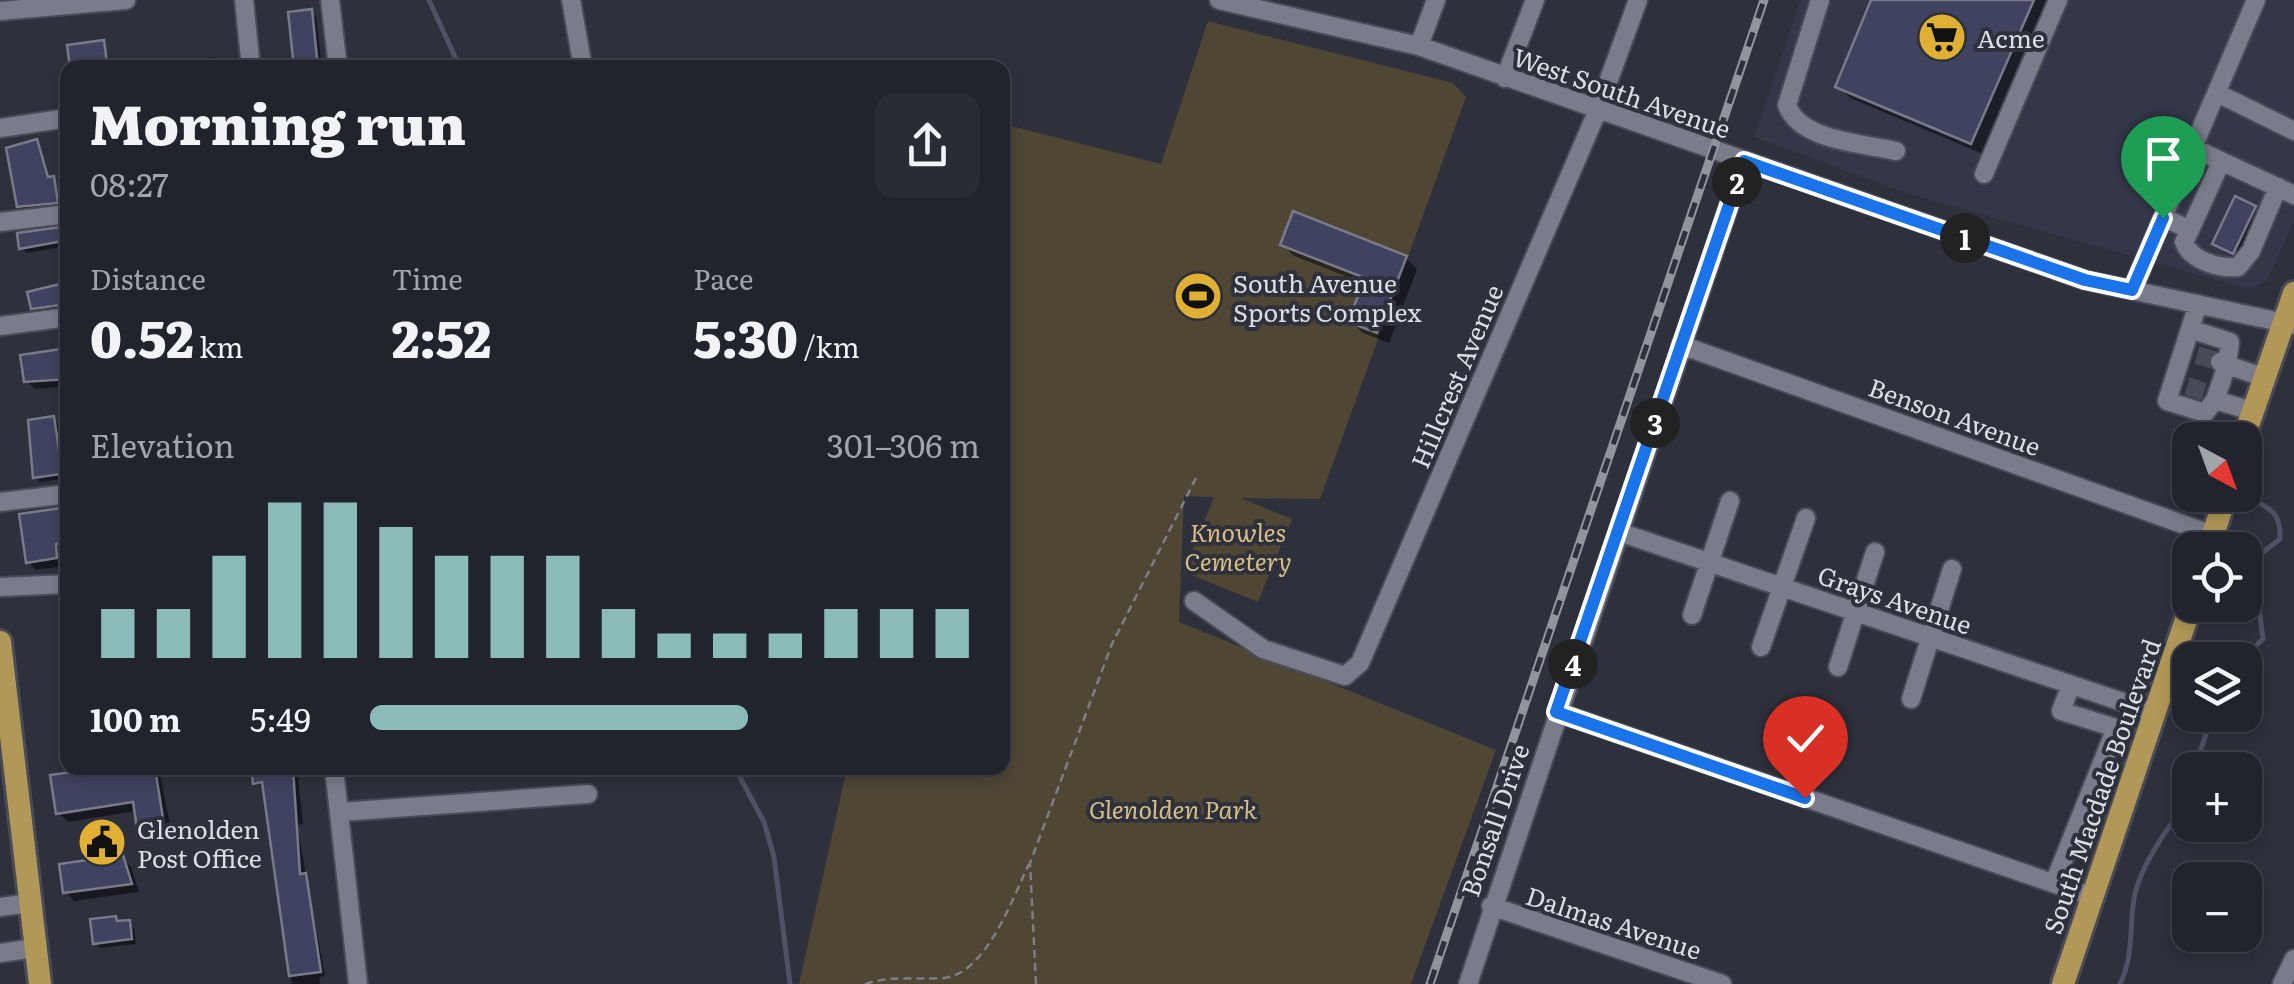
<!DOCTYPE html>
<meta charset="utf-8">
<style>
:root{--surface:#22242d;--page:#2a2c35;--text:#f1f3f6;--muted:#a2a4aa;--line:#3f4149;--accent:#8bbbb9}
body{margin:0;font-family:Literata,serif;background:var(--page);color:var(--text);height:100vh;display:flex;flex-direction:column;font-size:38px;white-space:nowrap}
*{box-sizing:border-box;margin:0}
p{font-size:32px;color:var(--muted)}
.icon{flex:none;width:55px;height:55px;fill:none;stroke:currentColor;stroke-width:2;stroke-linecap:round;stroke-linejoin:round}
.map{position:relative;flex:1;overflow:hidden}
.side{position:absolute;left:60px;top:60px;width:950px;height:715px;display:flex;flex-direction:column;background:var(--surface);border-radius:20px;box-shadow:0 5px 15px #0003,0 0 0 2px var(--line)}
.side>*{flex:none}
.needle{width:65px;rotate:139deg}
.controls{position:absolute;left:2172px;top:422px;display:grid;gap:20px}
.controls a{display:grid;place-items:center;width:90px;height:90px;border-radius:20px;background:var(--surface);box-shadow:0 5px 15px #0003,0 0 0 2px var(--line);font-size:50px}
.pin{position:absolute;display:grid;place-items:center;width:85px;height:85px;color:#fff;margin:-102px -42px;border-radius:50% 50% 50% 0;rotate:-45deg;box-shadow:0 0 10px #0007}
.pin .icon{rotate:45deg}
.km{position:absolute;width:50px;height:50px;margin:-25px;border-radius:50%;background:#222;color:#fff;font-size:28px;line-height:50px;text-align:center}
.round{display:grid;place-items:center;flex:none;width:105px;height:105px;border-radius:20px;background:var(--page)}
.summary{display:flex;align-items:center;justify-content:space-between;height:170px;padding:0 30px}
h1{font-size:55px;font-weight:800;line-height:75px}
.stats{display:grid;grid-template-columns:repeat(3,1fr);gap:15px;height:170px;padding:10px 30px}
.stats div{display:grid;align-content:center}
.stats b{font-size:50px;font-weight:800}
.stats small{font-size:28px;font-weight:400}
.stats p{font-size:28px}
.chart{height:280px;padding:20px 30px}
.chart p{display:flex;justify-content:space-between}
.chart svg{width:100%;height:180px;margin-top:10px;stroke:var(--accent);stroke-width:6}
ul{padding:0 30px;list-style:none;font-size:32px}
li{display:grid;grid-template-columns:160px 120px 1fr;align-items:center;height:75px}
li i{height:25px;border-radius:12px;background:var(--accent)}
.map>svg:first-child{display:block}
</style>
<div class="map">
<svg width="2294" height="984" viewBox="0 0 2294 984">
<rect width="100%" height="100%" fill="#2e303c"/>
<path fill="#343749" d="M1800,0h494v221l-27,60 -18,8 -343,-96 -152,-56z"/>
<path fill="#4f4734" d="M1208,21l245,62 13,14 -146,402 -79,-1 51,21 -34,83 -74,-30 30,-75 -30,-1 -5,126 317,128 -85,234h-612l48,-216h155l1,-644 158,40z"/>
<path fill="#0007" d="M1874,0h176l-67,154 -133,-56 -12,-12z
M311,12l5,5 6,51h-25z
M103,43l8,24 -38,1z
M215,57l6,11h-46l-1,-7z
M36,142l13,47 5,-11 8,29 -38,5 -5,-6z
M2255,208l8,9 -21,43 -18,-8 -9,-8z
M60,230l7,16 -40,7 -5,-5z
M1282,244l124,14 11,11 -28,74 -26,-10 -12,-11 15,-38 -72,-28z
M68,286v23l-29,4 -6,-5z
M68,350v36l-33,3 -9,-9z
M53,419l5,5 5,28h5v26l-28,4 -5,-5z
M68,509l-3,57 -29,4 -8,-8z
M68,618v69l-10,-68z
M73,768h86l14,72 -23,3 -9,-9 -4,-23 -69,11 -9,-9z
M254,768h43l6,56 -6,1 28,151 -6,1 1,7h-28l-27,-197 -10,-5z
M122,858l9,9 8,25 -65,9 -8,-9z
M115,919l19,9 2,16 -36,4 -5,-5z"/>
<g fill="none" stroke-linecap="round" stroke-linejoin="round">
<path stroke="#505164" stroke-width="5" d="M429,0l31,68
M2224,660l24,-7 15,-14 -9,-70 4,-13 22,-17c1,-24 -7,-30 -29,-40
M2202,715l6,13 -9,27 5,15
M735,768l29,54 10,35 16,127
M2120,984c14,-28 9,-56 14,-85 4,-27 35,-79 56,-94"/>
</g>
<path fill="#40435f" stroke="#787a89" stroke-width="2.5" d="M1871,0h163l-63,144 -136,-57z
M312,9l6,59h-24l-6,-56z
M104,40l3,23 -37,5 -3,-23z
M37,139l11,38 6,-1 4,27 -41,4 -11,-59z
M2235,196l21,10 -23,48 -21,-10z
M1293,211l114,45 -30,77 -29,-11 17,-44 -85,-33z
M61,227l2,14 -44,8 -2,-16z
M68,282v22l-37,5 -4,-17z
M68,348v31l-44,3 -4,-27z
M54,416l5,34 9,-1v24l-35,5 -5,-58z
M68,507v35l-12,2 1,14 -31,5 -7,-49z
M101,768h54l10,63 -27,5 -5,-34 -77,12 -6,-39z
M251,768h42l7,106 6,-1 15,99 -32,4 -27,-194 -9,2z
M123,855l9,29 -69,9 -4,-29z
M116,916l1,5 13,-1 2,19 -39,5 -3,-25z"/>
<g fill="none" stroke-linecap="round" stroke-linejoin="round">
<path stroke="#484a56" stroke-width="18" stroke-dasharray="18 9" stroke-linecap="butt" d="M2197,355l23,7
M2187,386l22,7"/>
<g stroke="#494b56" stroke-width="22">
<path id="minor" d="M244,0l7,68
M330,0l8,68
M571,0l12,68
M1219,0l200,46 666,234 209,45
M1820,0l-33,105c13,36 75,38 109,46
M0,11l126,-11
M1419,46l17,-46
M1505,78l30,-78
M2217,93l77,38
M0,128l68,-10
M2193,148l101,47
M1984,174l74,-174
M2163,217l27,13 31,-68
M0,222l68,-8
M2190,230l-6,12c6,18 35,27 54,25l13,-16 27,-64
M2132,290l124,-290
M2198,304l-31,97 38,12 10,-13
M0,326l68,-9
M2190,329l40,13 -3,23 36,12
M1681,345l532,190
M2220,362l7,3 -12,35 37,11
M0,502l68,-8
M1619,532l536,181
M0,587l68,-3
M1194,601l69,48 82,27 15,-13 237,-551 41,-112
M1692,615l38,-114
M1761,647l45,-129
M1838,667l37,-115
M1911,699l41,-130
M1557,712l536,185
M334,768l24,216
M340,812l248,-18
M2054,883l62,-155 -55,-17 10,-26
M1491,906l231,78
M0,907l30,-4
M0,953l35,-5
M1468,984l276,-823
M2282,984l12,-25"/>
</g>
<g stroke="#494b56" stroke-width="28">
<path id="major" d="M2243,440l51,-147
M2208,550l18,-55
M0,642l40,342
M2063,984l128,-379"/>
</g>
<path stroke="#7c7e88" stroke-width="2.5" stroke-dasharray="8 5" stroke-linecap="butt" d="M865,984c28,-9 49,-4 78,-6 43,-3 70,-81 86,-114
M1036,984l-6,-121 82,-219 86,-170"/>
<use href="#minor" stroke="#7a7c8b" stroke-width="18"/>
<use href="#major" stroke="#b29858" stroke-width="22"/>
<g stroke="#92949d" stroke-width="9">
<path id="rail" d="M1430,984l334,-984"/>
</g>
<use href="#rail" stroke="#2e303c" stroke-width="5" stroke-dasharray="15" stroke-linecap="butt"/>
</g>
<g fill="none" stroke-linecap="round" stroke-linejoin="round">
<g stroke="#fff" stroke-width="20">
<path id="route" d="M1805,798l-249,-86 188,-551 341,119 47,10 31,-72"/>
</g>
<use href="#route" stroke="#1a73e8" stroke-width="12"/>
</g>
<defs>
<g id="supermarket-disc" transform="scale(2.5)"><circle r="9.5" fill="#dfb034" stroke="#2e303c"/><path d="M-6-5.5h2.5l.6 2H6L4.5 2H-2.5L-4.4-4H-6ZM-1.5 3.2a1.3 1.3 0 1 0 .1 0ZM3 3.2a1.3 1.3 0 1 0 .1 0Z" fill="#111"/></g>
<g id="stadium-disc" transform="scale(2.5)"><circle r="9.5" fill="#dfb034" stroke="#2e303c"/><path d="M0-5a6.5 5 0 1 0 0 10a6.5 5 0 1 0 0-10ZM-3.5-1.8h7v3.6h-7Z" fill="#111"/></g>
<g id="civic-disc" transform="scale(2.5)"><circle r="9.5" fill="#dfb034" stroke="#2e303c"/><path d="M-.6-6.5H3V-4.5H.6V-3L4-1V1h2V6H-6V1h2V-1L-.6-3ZM-1.2 2.5V6h2.4V2.5Z" fill="#111"/></g>
</defs>
<g fill-rule="evenodd">
<use href="#supermarket-disc" x="1942" y="37"/>
<use href="#stadium-disc" x="1198" y="296"/>
<use href="#civic-disc" x="102" y="842"/>
</g>
<g text-anchor="middle" dominant-baseline="central" stroke-width="8" stroke-linejoin="round" paint-order="stroke">
<g font-size="25" fill="#dcdee6" stroke="#2e303c" text-anchor="start">
<text x="1977" y="37">Acme</text>
<text x="1233" y="282">South Avenue<tspan x="1233" dy="29">Sports Complex</tspan></text>
<text x="137" y="828">Glenolden<tspan x="137" dy="29">Post Office</tspan></text>
</g>
<g font-size="25" fill="#dcdee6" stroke="#2e303c">
<text transform="translate(1622 92) rotate(19)">West South Avenue</text>
<text transform="translate(1456 376) rotate(-67)">Hillcrest Avenue</text>
<text transform="translate(1955 416) rotate(20)">Benson Avenue</text>
<text transform="translate(1895 599) rotate(19)">Grays Avenue</text>
<text transform="translate(2101 786) rotate(-71)">South Macdade Boulevard</text>
<text transform="translate(1494 820) rotate(-71)">Bonsall Drive</text>
<text transform="translate(1614 922) rotate(18)">Dalmas Avenue</text>
</g>
<g font-size="25" font-style="italic" fill="#d6bd86" stroke="#2e303c">
<text x="1238" y="531">Knowles<tspan x="1238" dy="29">Cemetery</tspan></text>
<text x="1173" y="808">Glenolden Park</text>
</g>
</g>
</svg>
<div class="controls">
<a><svg class="needle" viewBox="-14 -14 28 28"><path d="M0-13l5 13h-10z" fill="#e53935"/><path d="M0 13l5-13h-10z" fill="#a2a4aa"/></svg></a>
<a><svg class="icon" aria-label="locate" viewBox="0 0 24 24"><circle cx="12" cy="12" r="6"/><path d="M12 2v4M12 18v4M2 12h4M18 12h4"/></svg></a>
<a><svg class="icon" aria-label="layers" viewBox="0 0 24 24"><path d="M12 4l9 5-9 5-9-5zM3 14l9 5 9-5"/></svg></a>
<a>+</a>
<a>−</a>
</div>
<div class="pin" style="left:2163px;top:218px;background:#1e9e55"><svg class="icon" aria-label="arrive" viewBox="0 0 24 24"><path d="M6 21V4h12l-3 4 3 4H6"/></svg></div>
<div class="pin" style="left:1805px;top:798px;background:#d93025"><svg class="icon" aria-label="check" viewBox="0 0 24 24"><path d="M5 12l5 5 9-10"/></svg></div>
<b class="km" style="left:1965px;top:238px">1</b>
<b class="km" style="left:1737px;top:182px">2</b>
<b class="km" style="left:1655px;top:423px">3</b>
<b class="km" style="left:1573px;top:664px">4</b>
<section class="side">
<div class="summary"><div><h1>Morning run</h1><p>08:27</p></div><a class="round"><svg class="icon" aria-label="share" viewBox="0 0 24 24"><path d="M12 15V3M7 8l5-5 5 5M5 13v7h14v-7"/></svg></a></div>
<div class="stats">
<div><p>Distance</p><b>0.52<small> km</small></b></div>
<div><p>Time</p><b>2:52</b></div>
<div><p>Pace</p><b>5:30<small> /km</small></b></div>
</div>
<div class="chart"><p><span>Elevation</span>301–306 m</p>
<svg viewBox="0 0 160 44" preserveAspectRatio="none"><path d="M5 44V32M15 44V32M25 44V19M35 44V6M45 44V6M55 44V12M65 44V19M75 44V19M85 44V19M95 44V32M105 44V38M115 44V38M125 44V38M135 44V32M145 44V32M155 44V32"/></svg>
</div>
<ul>
<li><b>100 m</b>5:49<i style="width:62%"></i></li>
</ul>
</section>
</div>
